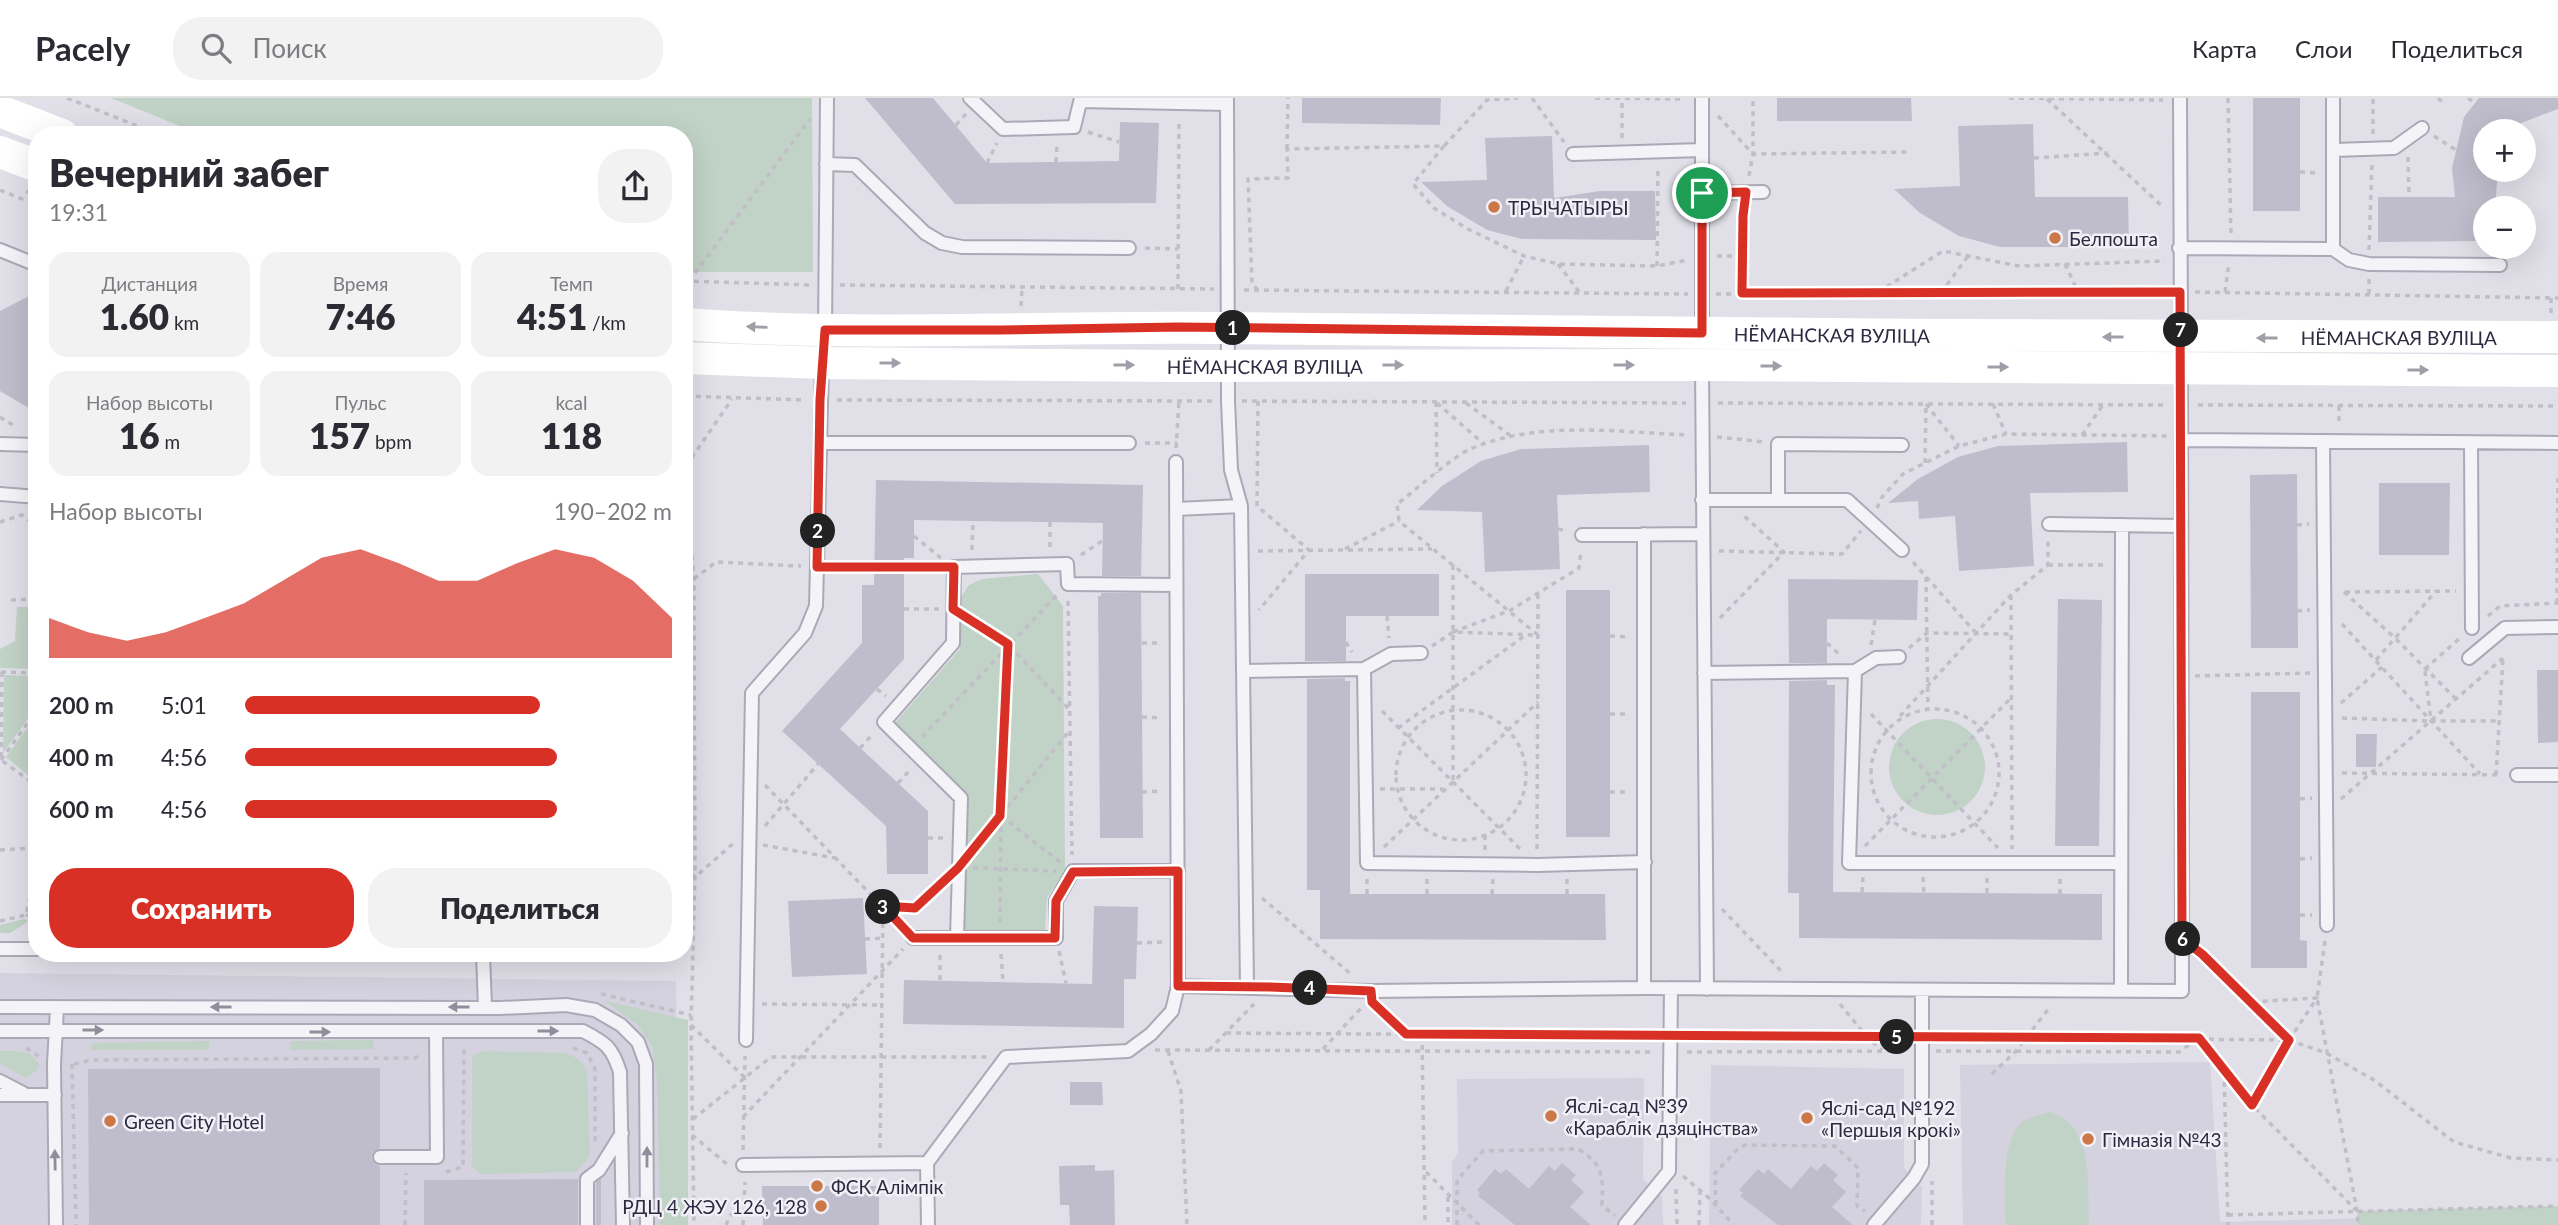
<!DOCTYPE html>
<html lang="ru">
<meta charset="utf-8">
<style>
:root{--surface:#fff;--page:#f2f2f3;--text:#2b2b33;--muted:#7c7c81;--line:#e1e1e2;--accent:#d93025}
body{margin:0;font-family:Lato,sans-serif;background:var(--page);color:var(--text);height:100vh;display:flex;flex-direction:column;font-size:26px;white-space:nowrap}
*{box-sizing:border-box;margin:0}
p{font-size:23px;color:var(--muted)}
.icon{flex:none;width:38px;height:38px;fill:none;stroke:currentColor;stroke-width:2;stroke-linecap:round;stroke-linejoin:round}
.map{position:relative;flex:1;overflow:hidden}
.drawer{position:absolute;left:28px;top:28px;width:665px;height:836px;display:flex;flex-direction:column;background:var(--surface);border-radius:28px;box-shadow:0 7px 28px #0002}
.drawer>*{flex:none}
.controls{position:absolute;left:2473px;top:21px;display:grid;gap:14px}
.controls a{display:grid;place-items:center;width:63px;height:63px;border-radius:50%;background:var(--surface);box-shadow:0 7px 28px #0002;font-size:35px}
.pin{position:absolute;display:grid;place-items:center;width:60px;height:60px;color:#fff;margin:-30px;border:4px solid #fff;border-radius:50%;box-shadow:0 2px 7px #0007}
.km{position:absolute;width:35px;height:35px;margin:-18px;border-radius:50%;background:#222;color:#fff;font-size:19px;line-height:35px;text-align:center}
.round{display:grid;place-items:center;flex:none;width:74px;height:74px;border-radius:28px;background:var(--page)}
.head{display:flex;align-items:center;justify-content:space-between;height:119px;padding:0 21px}
h1{font-size:38px;font-weight:800;line-height:52px}
.figures{display:grid;grid-template-columns:repeat(3,1fr);gap:10px;height:119px;padding:7px 21px}
.figures div{display:grid;align-content:center;border-radius:18px;background:var(--page);text-align:center}
.figures b{font-size:35px;font-weight:800}
.figures small{font-size:19px;font-weight:400}
.figures p{font-size:19px}
.chart{height:196px;padding:14px 21px}
.chart p{display:flex;justify-content:space-between}
.chart svg{width:100%;height:126px;margin-top:7px;fill:var(--accent);opacity:.7}
.button{display:flex;gap:14px;margin-top:auto;padding:14px 21px}
.button a{flex:1;height:80px;border-radius:28px;background:var(--accent);color:#fff;font-size:28px;font-weight:800;line-height:80px;text-align:center}
.button a+a{background:var(--page);color:var(--text)}
ul{padding:0 21px;list-style:none;font-size:23px}
li{display:grid;grid-template-columns:112px 84px 1fr;align-items:center;height:52px}
li i{height:18px;border-radius:9px;background:var(--accent)}
header{display:flex;align-items:center;gap:42px;box-sizing:border-box;height:98px;padding:0 35px;background:var(--surface);border-bottom:2px solid var(--line)}
header strong{font-size:33px}
nav{display:flex;gap:38px;margin-inline-start:auto;font-size:24px}
.search{width:490px;height:63px;background:var(--page);display:flex;align-items:center;gap:18px;box-sizing:border-box;padding:0 24px;border-radius:28px;color:var(--muted);font-size:26px}
.map>svg:first-child{display:block}
</style>
<header>
<strong>Pacely</strong>
<div class="search"><svg class="icon" aria-label="search" viewBox="0 0 24 24"><circle cx="10" cy="10" r="6"/><path d="M15 15l6 6"/></svg>Поиск</div>
<nav><a>Карта</a><a>Слои</a><a>Поделиться</a></nav>
</header>
<div class="map">
<svg width="2558" height="1127" viewBox="0 0 2558 1127">
<rect width="100%" height="100%" fill="#e1e0e9"/>
<path fill="#d4d2de" d="M0,875l676,8 3,244h-679z
M2210,964l10,160 338,-9v12h-595l-3,-160z
M1711,967l193,4v99l18,19 -1,38h-212z
M1644,980l-1,101 19,17 1,29h-211v-63l6,-9 -1,-74z"/>
<path fill="#c1d2c6" d="M111,0h701l1,174h-129v-137h-482z
M1038,476l25,32 2,264 -18,28 -2,33 -83,1 4,-136 -72,-72 66,-75 1,-52 8,-12 13,-6z
M17,509h20l-1,62 -36,-1v-19l15,-8z
M4,577l33,1v30l-34,47z
M37,617v42l-8,19 -23,-19z
M1889 669a48 48 0 1 1 96 0a48 48 0 1 1-96 0Z
M24,821l5,2 -19,12h-10v-8z
M605,903l83,19v205h-28l-3,-146 -5,-33 -14,-21z
M373,942l1,9 -84,1 1,-9z
M209,943v9h-119l4,-7z
M0,953c16,0 31,-2 39,13l-2,6 -11,8 -26,-15z
M484,953l80,2c11,3 17,7 23,18l3,85 -14,16 -95,2 -9,-8v-110z
M2050,1014c46,15 37,74 39,113h-83c-1,-26 -5,-82 14,-101 7,-7 20,-9 30,-12z
M2558,1108v19h-200l-1,-14z"/>
<path fill="#bfbdcb" d="M865,0h68l54,65 132,-2 1,-39 39,1 -3,80 -201,1z
M1302,0h139l-1,27 -138,-2z
M1777,0h134l1,23h-135z
M2253,0h47v113h-47z
M2479,0h79v11l-37,14 -4,8h-32v39h13l-3,38h-10v33l-107,1v-45h77l-3,-29 12,-51z
M2033,26l2,73h93l1,50h-129l-41,-11 -39,-23 -26,-24 66,-3 -2,-60z
M1552,38l2,62 46,-7h55l1,49 -134,-1 -35,-9 -40,-24 -26,-24 66,-2 -2,-42z
M29,198l8,17v100l-37,-22v-80z
M2127,344l1,50 -98,1 4,73 -75,5 -4,-55 -36,3 -1,-18 -30,2 30,-24 40,-22 40,-11z
M1649,347l1,47 -93,3 3,74 -75,3 -3,-60 -65,-2 25,-24 39,-25 40,-12z
M2297,376l1,174h-47l-1,-173z
M876,382l267,5 -2,91h-39l1,-53 -189,-3v38h-10v101l-64,70 88,82v63h-41l-1,-48 -104,-95 80,-88v-58h12z
M2379,385h71l-1,72h-70z
M1305,476h134v42h-93v45h-41z
M1788,481l130,1 -1,40 -90,-1v44h-38z
M1566,492h44v247h-44z
M1101,495h40l2,245h-43l-2,-242h3z
M2058,501l44,1 -3,246h-44z
M2537,572h21v72l-20,1z
M1345,580v3h5v213h255l1,46 -286,-1v-49h-13v-211z
M1827,582v5h8l-2,207 269,2v46l-303,-2v-45h-11l1,-212z
M2251,594h49v248l7,1v27h-56z
M2356,636h21l-1,33h-20z
M863,800l4,76 -75,3 -4,-76z
M1094,808l44,1 -2,72h-12v49l-221,-4 1,-44 188,4z
M380,970v80l-7,4 -2,6 4,6 5,2v59h-291l-1,-156z
M1070,984h32l1,23h-33z
M1562,1065l14,12 -5,5 13,12 -14,15 21,18h-76l-37,-29 2,-3 -3,-3 18,-21 6,5 5,-5 23,20 20,-23 6,5z
M1824,1065l14,12 -5,5 13,12 -14,15 21,18h-75l-38,-29 3,-3 -4,-3 19,-21 6,5 4,-5 23,20 20,-23 6,5z
M1095,1067v6l19,-1 1,55h-45l-1,-20h-9l-1,-39z
M578,1081v46h-154v-45z
M601,1081v46h-5v-42z
M762,1088h117v39h-116z"/>
<g fill="none" stroke-linecap="round" stroke-linejoin="round">
<g stroke="#aba9b6" stroke-width="16">
<path id="service" d="M970,0l33,31 71,-2 7,-29
M1227,0l1,303 3,69 10,36 6,481
M1702,0v236
M2180,0l1,237
M1081,3l146,3
M2334,52l60,-2 28,-20
M1573,56l129,-4
M826,66l29,1 70,68 17,10 20,4 167,1
M1702,95l61,-1
M2179,150l154,1v-151
M2333,151l16,11 20,4 131,1
M0,152l37,15
M825,233l2,-233
M1702,268l5,623
M2181,342l377,3
M2323,343l4,484
M2471,344l1,186
M820,345h309
M0,346l37,1
M0,396l37,3
M1702,402h145l55,50
M1778,402v-56l124,1
M1176,411l65,-3
M2049,426l132,2
M1644,436v454
M1582,437l121,-1
M1421,555l-30,1 -27,15 3,194 170,2 108,-3
M1899,559l-23,1 -21,13 -6,192h272
M2469,560l36,-30 53,-1
M1243,573l121,-2
M1704,575l151,-2
M2517,677h41
M913,840h143v-37l17,-30h105
M957,840l4,-140 -77,-76 69,-79 1,-76 113,-3 1,20 108,1
M0,851h37
M483,856l2,53
M1178,888l193,5 273,-3 538,3 -1,-623
M2121,892l1,-465
M0,909l500,1 66,-3 29,5 26,15 17,17 8,22 1,161
M0,933h583c23,12 29,16 37,41l3,153
M746,942l6,-347 53,-60 11,-27 6,-243
M0,983l23,12
M0,997h55
M380,1059h57l-1,-125
M743,1067l184,-2
M56,1127l-2,-161 3,-56
M587,1127v-46l12,-9 23,-37
M928,1127l-1,-62 79,-106 122,-6 23,-17 21,-23 6,-25 -2,-524
M1625,1127l44,-54 2,-183
M1874,1127l40,-47 8,-14v-174"/>
</g>
<path stroke="#c0bec7" stroke-width="3.5" stroke-dasharray="5 5" stroke-linecap="butt" d="M67,0l93,37
M1532,0l32,44
M1595,0l90,1
M2009,0l154,2
M2228,0l3,137
M2438,0l5,5
M2468,0l7,5
M2047,1l116,108
M1718,18l35,38 156,-2
M956,27l10,-11
M1088,34l31,10
M2373,36v-36
M2434,38l22,14
M1622,40v-40
M1444,48l-31,38 21,24 34,21 56,27 34,8 99,2 31,-6
M1287,51l1,-51
M2408,59l1,40
M2034,60l74,-5
M1056,64l1,-19
M987,65l10,-20
M2300,74l19,1
M1749,78l4,-22v-56
M0,92l37,15
M26,93l11,5
M1145,150l33,1
M2369,152l3,-87
M1717,158h26
M1558,166l22,29
M2065,166l13,28
M1657,168l1,-100
M2369,181v16
M684,183l128,4
M689,183l121,-162
M840,187l374,4
M1178,191l1,-169
M1244,192l444,4
M1258,192l-6,-6 -4,-105 40,-1 -1,-29 157,-3 43,-46 31,-2
M1506,193l18,-35
M1878,194l65,-41 76,15 146,-5
M2195,194l363,6
M2225,194l4,-29
M1742,195l2,-85
M1941,195l27,-37
M1716,196l451,-2
M1021,208l1,-19
M2551,215v-16
M686,298l-2,72 10,111 1,298 -4,148 3,200
M686,298l119,4
M837,302l377,1
M1242,303l444,2
M1258,303l-1,105 52,44 -50,60
M1436,304l1,71
M1437,305l47,41
M1466,305l45,33
M1718,305l447,2
M1926,306l33,42
M1993,306l13,30
M2198,307l360,1
M2339,308v19
M0,319l16,10
M2082,337l21,-30
M1717,339l48,5
M1145,345h32
M1176,350l3,-47
M1925,365l1,-59
M686,368l46,-67
M1877,410l5,-11 21,-23 56,-28 47,-12 161,2
M0,424l22,-7 15,12
M1050,424v26
M2297,427l12,-1
M1558,431l9,2
M914,438l27,22
M1345,451l54,-28
M972,452l1,-29
M1258,453l174,-2
M1719,453l123,3 19,-23
M1081,457l21,-14
M1913,464l63,71
M2048,467h58
M834,469h104
M1926,479l2,132
M694,481l22,-17 85,4
M2344,494l52,47 60,60
M2345,494l111,-1
M2011,497l1,254
M11,502l26,-1
M1068,503l4,254
M2557,505l1,-125
M904,511h35
M2297,513l13,-1
M1387,518l2,22
M2488,518l12,-10 58,-3
M1720,520l64,-66 -40,-36
M968,521l40,25 61,65
M2342,526l138,150
M1453,534l56,-21 70,-43 2,-17
M1538,537l-139,-114 -2,-17c19,-14 54,-46 73,-55 69,-29 145,-17 218,-14
M1610,538l19,1
M1346,544l6,10
M1142,545h19
M1827,545l14,13
M1871,547l4,-25
M1432,548l21,-14 83,3
M1909,550l18,-15 84,1
M2376,562l60,-69
M2425,571l35,-31
M2425,573l6,50h67
M1,574l36,1
M2,574l-1,88 32,23
M2195,578l115,-3
M877,591l9,7
M684,603h10
M2341,605l41,-36
M1871 675a64 64 0 1 1 128 0a64 64 0 1 1-128 0Z
M1396 677a65 65 0 1 1 130 0a65 65 0 1 1-130 0Z
M1382,613l138,138
M1610,616h19
M1871,616l127,134
M1900,618l111,-121 37,-30v-25
M1142,619l19,1
M2342,620l86,3
M1398,630l129,-94
M922,639l135,-142
M860,650l13,-14
M1,662l36,-50
M2342,675l160,2
M2496,677l7,-117
M1453,682v-215
M898,685l13,-14
M765,687l138,143
M1380,691h63
M1142,694l19,-1
M1610,694h19
M2300,701l12,-1
M2341,701l162,-141
M1001,718l59,46
M765,728l53,-62
M928,740h16
M763,747l72,13
M976,748l94,-116
M1865,748l146,-148
M1384,749l154,-145
M1537,751l1,-254
M0,752l33,-2
M1485,752v-15
M2300,761l12,-1
M684,769l11,10 40,-35
M973,770l83,3
M1923,779l1,16
M1987,780v15
M1367,781v15
M1427,781v15
M1862,794l1,-15
M1492,796l1,-15
M1567,796v-15
M2060,796v-16
M1262,800l90,77
M1722,811l62,65
M26,817l11,1
M2300,817h12
M0,823l26,-6 9,-41 -2,-91 4,-11
M1000,824l1,-106 7,-172
M865,841l18,-1
M2325,843l-8,57 40,213 1,14
M1137,845l26,-1
M1059,853l7,32
M1001,856l2,28
M940,857v26
M601,896l90,21
M2250,904l39,38 -37,65
M762,906l120,1
M1840,906l27,33 15,13
M1377,909l28,26
M691,927l53,52
M1226,935l428,3
M1422,937l3,190
M1687,937l219,2
M1939,939l350,3 28,-42 -67,4 -53,-51
M2199,940l53,67 104,105
M2289,942l37,13 48,27 80,62 57,16 47,2
M26,950l14,9
M573,950l14,5 8,16v76
M1323,951l39,-42
M1155,952l500,2
M1209,952l45,-46
M1168,953l13,40 6,134
M1936,953l243,1 18,-13
M1687,954l220,-1
M72,966l4,161
M74,966l17,-4 324,-2 6,-3
M2224,974l4,153
M1992,976l23,-22 35,-45
M743,1019l160,-168
M693,1021l78,-62h216
M692,1037l36,30
M880,1050l3,-241 32,1 27,-26
M743,1052l2,-94
M446,1074l17,-5 1,-120
M1426,1074l53,53
M1683,1078l26,22 25,27
M1676,1091l1,36
M1448,1099v28
M1716,1107l-1,-32 22,-23 8,-5 90,1 23,22 -1,38 8,5
M2228,1117l330,-9
M405,1127l1,-52
M726,1127l4,-9 13,-15
M743,1127l2,-43
M1457,1127v-45l26,-29 95,-2c26,16 25,27 24,56l13,11
M1699,1127l1,-35
M1932,1127v-44"/>
<use href="#service" stroke="#f4f3f7" stroke-width="12"/>
<g stroke="#fff" stroke-width="32">
<path d="M0,13l62,24"/>
<path d="M0,54l37,14"/>
<path id="s1" d="M684,226c179,13 358,2 537,4 446,5 891,10 1337,9"/>
<path id="s2" d="M684,260l138,5 357,3 523,-1 856,6"/>
</g>
</g>
<defs><path id="oneway-solid" d="M-6-.8H1V-3.2L6.5 0L1 3.2V.8H-6Z" transform="scale(1.75)"/></defs>
<g fill="#a09fa9">
<use href="#oneway-solid" transform="translate(757 229) rotate(-178)"/>
<use href="#oneway-solid" transform="translate(2113 239) rotate(-180)"/>
<use href="#oneway-solid" transform="translate(2267 240) rotate(180)"/>
<use href="#oneway-solid" transform="translate(890 265)"/>
<use href="#oneway-solid" transform="translate(1124 267)"/>
<use href="#oneway-solid" transform="translate(1393 267)"/>
<use href="#oneway-solid" transform="translate(1624 267)"/>
<use href="#oneway-solid" transform="translate(1771 268)"/>
<use href="#oneway-solid" transform="translate(1998 269)"/>
<use href="#oneway-solid" transform="translate(2418 272)"/>
</g>
<g fill="#908e9c">
<use href="#oneway-solid" transform="translate(221 909) rotate(180)"/>
<use href="#oneway-solid" transform="translate(459 909) rotate(-180)"/>
<use href="#oneway-solid" transform="translate(93 932)"/>
<use href="#oneway-solid" transform="translate(548 933)"/>
<use href="#oneway-solid" transform="translate(320 934)"/>
<use href="#oneway-solid" transform="translate(647 1059) rotate(-90)"/>
<use href="#oneway-solid" transform="translate(55 1062) rotate(-91)"/>
</g>
<g fill="none" stroke-linecap="round" stroke-linejoin="round">
<g stroke="#fff" stroke-width="14">
<path id="route" d="M1746,94l-3,24 -1,77 438,-1 2,647 20,15 87,86 -37,65 -53,-67 -793,-4 -34,-32 -1,-11 -101,-4 -92,-1v-115l-105,1 -17,29 -1,37h-142l-30,-32 32,2 43,-40 42,-52 8,-172 -55,-35 1,-42h-137l3,-167 5,-70h175l178,-3 524,6v-140z"/>
</g>
<use href="#route" stroke="#d93025" stroke-width="9"/>
</g>
<g fill="#cb7748" stroke="#f0f0f6" stroke-width="2.5">
<circle cx="1494" cy="109" r="7"/>
<circle cx="2055" cy="140" r="7"/>
<circle cx="1551" cy="1018" r="7"/>
<circle cx="1807" cy="1020" r="7"/>
<circle cx="110" cy="1023" r="7"/>
<circle cx="2088" cy="1041" r="7"/>
<circle cx="817" cy="1088" r="7"/>
<circle cx="821" cy="1108" r="7"/>
</g>
<g text-anchor="middle" dominant-baseline="central" stroke-width="5" stroke-linejoin="round" paint-order="stroke">
<g font-size="19" fill="#2c2940" stroke="#f0f0f6" text-anchor="start">
<text x="1508" y="109">ТРЫЧАТЫРЫ</text>
<text x="2069" y="140">Белпошта</text>
<text x="1565" y="1007">Яслі-сад №39<tspan x="1565" dy="22">«Караблік дзяцінства»</tspan></text>
<text x="1821" y="1009">Яслі-сад №192<tspan x="1821" dy="22">«Першыя крокі»</tspan></text>
<text x="124" y="1023">Green City Hotel</text>
<text x="2102" y="1041">Гімназія №43</text>
<text x="831" y="1088">ФСК Алімпік</text>
<text x="807" y="1108" text-anchor="end">РДЦ 4 ЖЭУ 126, 128</text>
</g>
<g font-size="19" fill="#2c2940" stroke="#f0f0f6">
<text stroke="none"><textPath href="#s1" startOffset="1148">НЁМАНСКАЯ ВУЛІЦА</textPath></text>
<text stroke="none"><textPath href="#s1" startOffset="1715">НЁМАНСКАЯ ВУЛІЦА</textPath></text>
<text stroke="none"><textPath href="#s2" startOffset="581">НЁМАНСКАЯ ВУЛІЦА</textPath></text>
</g>
</g>
</svg>
<div class="controls">
<a>+</a>
<a>−</a>
</div>
<div class="pin" style="left:1702px;top:95px;background:#1e9e55"><svg class="icon" aria-label="arrive" viewBox="0 0 24 24"><path d="M6 21V4h12l-3 4 3 4H6"/></svg></div>
<b class="km" style="left:1233px;top:230px">1</b>
<b class="km" style="left:818px;top:433px">2</b>
<b class="km" style="left:883px;top:809px">3</b>
<b class="km" style="left:1310px;top:890px">4</b>
<b class="km" style="left:1897px;top:939px">5</b>
<b class="km" style="left:2183px;top:841px">6</b>
<b class="km" style="left:2181px;top:232px">7</b>
<section class="drawer">
<div class="head"><div><h1>Вечерний забег</h1><p>19:31</p></div><a class="round"><svg class="icon" aria-label="share" viewBox="0 0 24 24"><path d="M12 15V3M7 8l5-5 5 5M5 13v7h14v-7"/></svg></a></div>
<div class="figures">
<div><p>Дистанция</p><b>1.60<small> km</small></b></div>
<div><p>Время</p><b>7:46</b></div>
<div><p>Темп</p><b>4:51<small> /km</small></b></div>
</div>
<div class="figures">
<div><p>Набор высоты</p><b>16<small> m</small></b></div>
<div><p>Пульс</p><b>157<small> bpm</small></b></div>
<div><p>kcal</p><b>118</b></div>
</div>
<div class="chart"><p><span>Набор высоты</span>190–202 m</p>
<svg viewBox="0 0 160 44" preserveAspectRatio="none"><path d="M0 44V30L10 35L20 38L30 35L40 30L50 25L60 17L70 9L80 6L90 11L100 17L110 17L120 11L130 6L140 9L150 17L160 30V44z"/></svg>
</div>
<ul>
<li><b>200 m</b>5:01<i style="width:69%"></i></li>
<li><b>400 m</b>4:56<i style="width:73%"></i></li>
<li><b>600 m</b>4:56<i style="width:73%"></i></li>
</ul>
<div class="button"><a>Сохранить</a><a>Поделиться</a></div>
</section>
</div>
